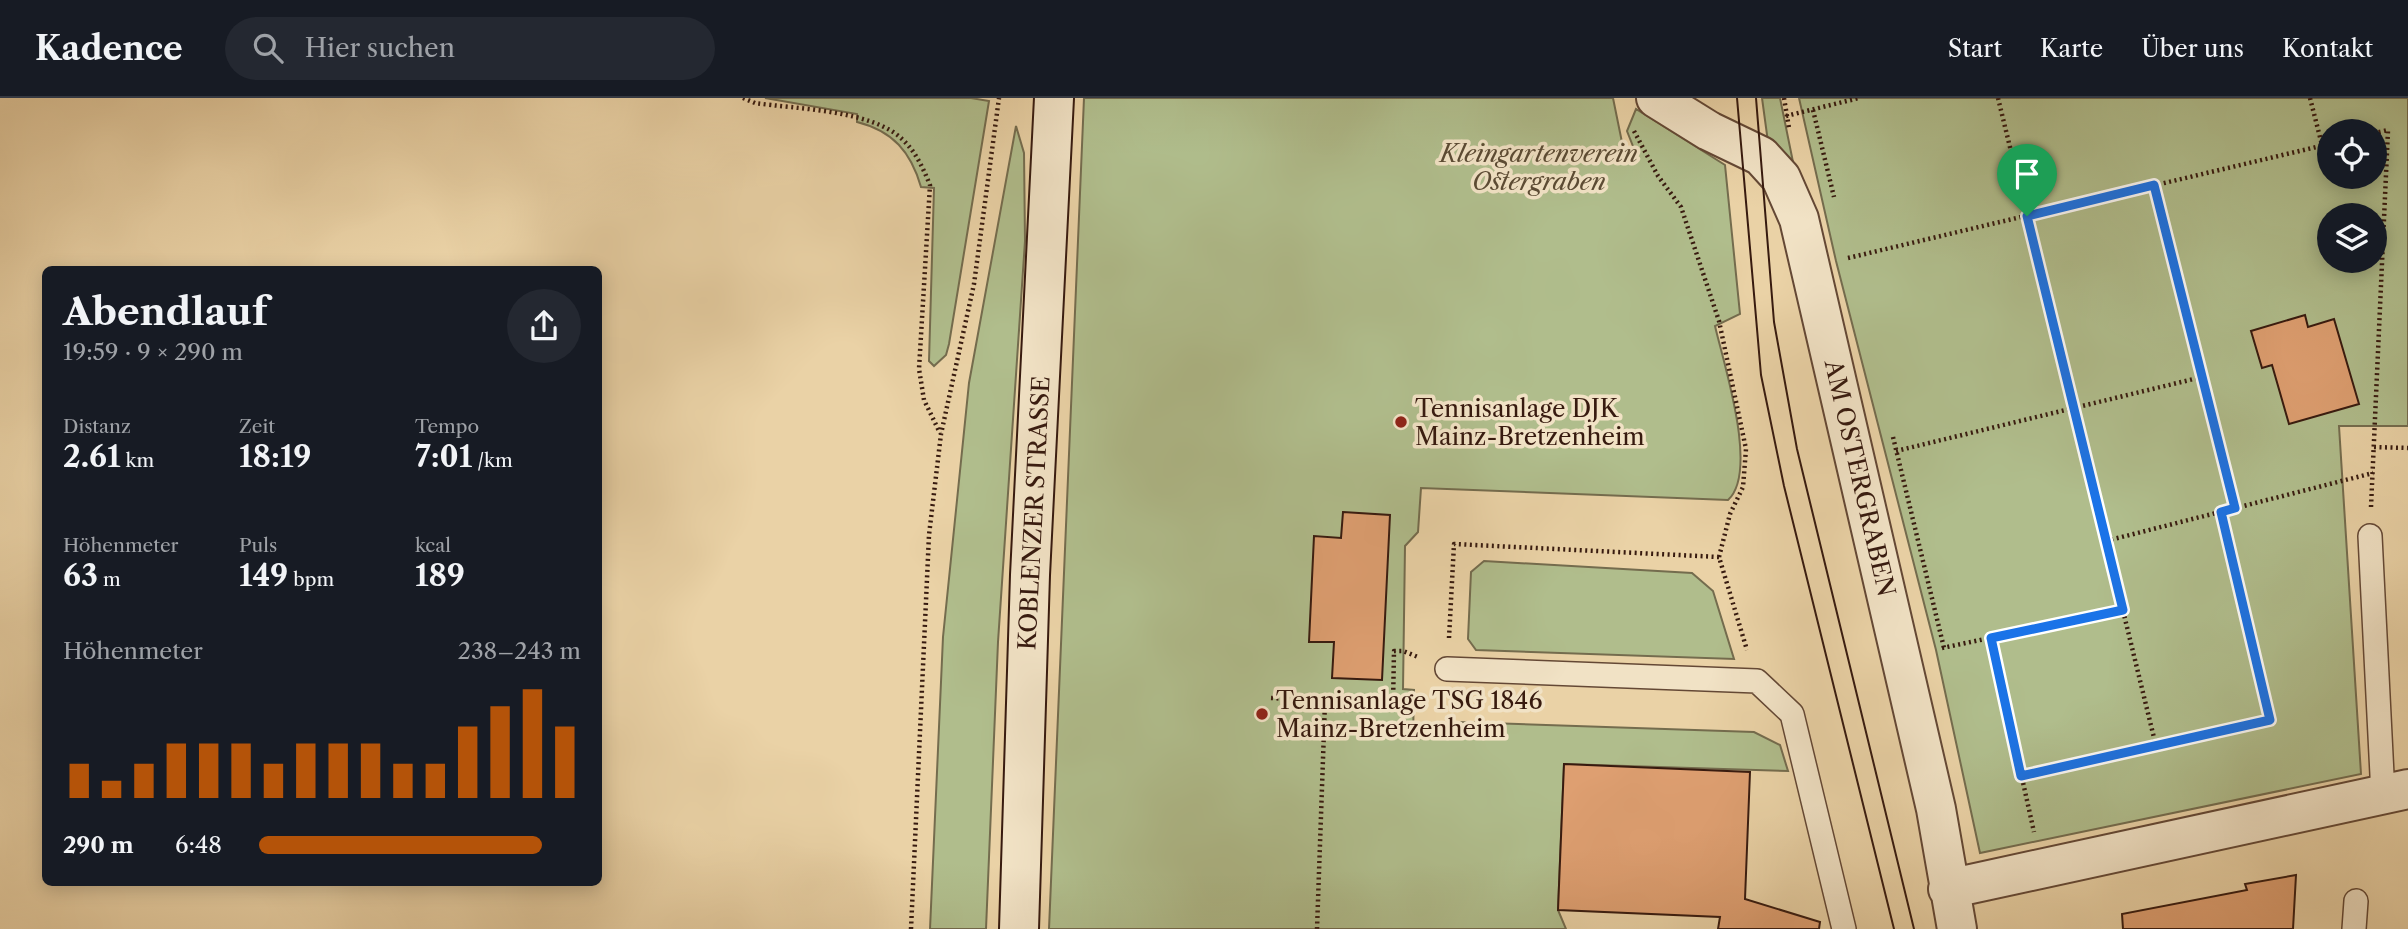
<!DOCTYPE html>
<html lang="de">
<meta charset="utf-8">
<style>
:root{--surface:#171b24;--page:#242831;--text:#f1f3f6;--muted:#9ea1a6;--line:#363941;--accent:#b45309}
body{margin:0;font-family:"Libre Caslon Text",serif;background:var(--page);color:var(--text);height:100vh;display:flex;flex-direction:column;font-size:26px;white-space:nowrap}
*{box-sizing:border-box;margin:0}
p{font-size:23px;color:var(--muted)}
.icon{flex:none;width:38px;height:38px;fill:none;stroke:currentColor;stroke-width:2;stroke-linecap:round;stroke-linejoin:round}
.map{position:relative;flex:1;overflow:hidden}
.details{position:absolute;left:42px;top:168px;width:560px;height:620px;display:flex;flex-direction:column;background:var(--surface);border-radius:10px;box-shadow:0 4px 18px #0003}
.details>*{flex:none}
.fabs{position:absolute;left:2317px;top:21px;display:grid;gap:14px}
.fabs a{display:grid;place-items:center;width:70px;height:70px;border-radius:50%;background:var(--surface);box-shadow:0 4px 18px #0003;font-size:35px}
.pin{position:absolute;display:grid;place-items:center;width:60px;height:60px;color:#fff;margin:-72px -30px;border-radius:50% 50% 50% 0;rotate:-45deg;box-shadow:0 0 7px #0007}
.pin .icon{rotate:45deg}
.round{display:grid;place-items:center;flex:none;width:74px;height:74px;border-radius:37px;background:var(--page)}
.summary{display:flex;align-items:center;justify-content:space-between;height:119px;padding:0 21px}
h1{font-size:38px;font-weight:700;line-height:52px}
.figures{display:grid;grid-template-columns:repeat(3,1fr);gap:10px;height:119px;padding:7px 21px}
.figures div{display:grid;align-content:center}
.figures b{font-size:30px;font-weight:700}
.figures small{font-size:19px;font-weight:400}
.figures p{font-size:19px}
.chart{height:196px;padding:14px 21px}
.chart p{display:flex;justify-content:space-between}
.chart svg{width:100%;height:126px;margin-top:7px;stroke:var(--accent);stroke-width:6}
ul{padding:0 21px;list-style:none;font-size:23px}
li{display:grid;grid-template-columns:112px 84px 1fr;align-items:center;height:52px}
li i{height:18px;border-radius:9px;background:var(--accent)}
header{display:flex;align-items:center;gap:42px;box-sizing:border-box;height:98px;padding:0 35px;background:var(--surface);border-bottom:2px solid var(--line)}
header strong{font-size:33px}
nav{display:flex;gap:38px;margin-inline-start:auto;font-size:24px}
.search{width:490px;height:63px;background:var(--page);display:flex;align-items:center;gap:18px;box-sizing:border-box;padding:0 24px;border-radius:38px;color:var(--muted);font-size:26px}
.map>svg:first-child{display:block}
</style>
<header>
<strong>Kadence</strong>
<div class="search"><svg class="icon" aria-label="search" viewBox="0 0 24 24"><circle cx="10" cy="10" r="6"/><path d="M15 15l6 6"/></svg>Hier suchen</div>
<nav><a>Start</a><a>Karte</a><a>Über uns</a><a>Kontakt</a></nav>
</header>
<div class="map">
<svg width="2408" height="831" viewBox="0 0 2408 831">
<rect width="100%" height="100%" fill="#ead2a6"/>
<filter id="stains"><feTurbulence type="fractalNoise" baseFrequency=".00286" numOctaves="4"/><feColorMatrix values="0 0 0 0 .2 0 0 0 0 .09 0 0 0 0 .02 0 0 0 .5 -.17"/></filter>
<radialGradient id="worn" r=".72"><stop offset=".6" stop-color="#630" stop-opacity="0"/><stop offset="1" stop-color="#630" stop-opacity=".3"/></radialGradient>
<path fill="#b0bd8c" stroke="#746c4e" stroke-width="2" fill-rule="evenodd" d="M765,0h206l18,3 -40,243 -3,11 -12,11 -5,-5 5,-173 -13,-1c-10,-35 -28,-56 -64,-65v-8z
M1084,0h529l13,64 12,-3 -11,-28 9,-22 89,56 15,149 -25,12c9,39 44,146 13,174l-307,-12 -3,44 -13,14 -2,143 11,1 -1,48 41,1 -3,-8 7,-9 296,10 26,13 8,26 -224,-7 -6,146 8,19h-517z
M1762,0h18l13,64 -15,-15 -10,-5z
M1799,0h609v328h-69l22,348 -381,79 -44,-203 -100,-389zM2329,33h46v46h-46zM2329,117h46v46h-46z
M1016,28l8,27 1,88 -27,401 -12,287h-56l13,-292 26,-254z
M1484,463l208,12 21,18 21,68 -258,-9 -8,-11 3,-67z"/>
<path fill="#de9f71" stroke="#371a0f" stroke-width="2" d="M2305,217l3,12 26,-8 25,85 -70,20 -17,-59 -10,3 -11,-37z
M1343,414l47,3 -8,165 -50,-2 2,-36h-25l5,-106 27,2z
M1564,666l186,8 -5,127 75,23 -1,7h-101l2,-12 -162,-7z
M2296,777l-3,54h-170l-1,-15 125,-24 -2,-6z"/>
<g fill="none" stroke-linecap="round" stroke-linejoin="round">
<g stroke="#644835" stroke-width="26">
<path id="lane" d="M2370,438l13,259
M1447,571l310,12 35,33 52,215
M2354,831l2,-28"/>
</g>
<g stroke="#644835" stroke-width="42">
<path id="street" d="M1656,0l53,33 52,25 20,22 18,41 137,590 21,120
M1948,791l460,-100"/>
</g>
<g stroke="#371a0f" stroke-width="42">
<path id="secondary" d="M1019,831l11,-354 24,-477"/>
</g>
<path stroke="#371a0f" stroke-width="4.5" stroke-dasharray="2 3.5" stroke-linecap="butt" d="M743,0l12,5c41,6 117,7 147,36 14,13 21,29 28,46l-11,184 5,31 16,33
M1784,0l5,30
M1998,0l158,648
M2310,0l12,47
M1813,12l21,87
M1786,18l73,-18
M1634,33l24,45 23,31 38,114 27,128 -3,38 -13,27 -11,43
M2154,87l81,323
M1848,160l481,-114
M1893,339l51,211
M2374,349l34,1
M1896,353l306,-74
M2371,409l17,-377 -13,3
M2106,443l267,-68
M1449,540l5,-94 265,13 28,93
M1991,540l43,194
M1942,550l181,-38
M1271,600l122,7 1,-54h9l15,6
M2021,678l249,-55 -49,-209
M911,831l18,-394 12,-101 33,-150 25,-186
M1317,831l8,-227"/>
<use href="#lane" stroke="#f1e2c5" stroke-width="23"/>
<use href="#street" stroke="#f1e2c5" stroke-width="38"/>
<use href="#secondary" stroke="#f1e2c5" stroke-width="38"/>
<path stroke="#371a0f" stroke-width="2" d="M1737,0l24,277 23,111 110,443
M1756,0l18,224 23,127 117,480"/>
</g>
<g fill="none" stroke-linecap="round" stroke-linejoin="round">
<g stroke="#fff" stroke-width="14">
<path id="route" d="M2154,87l81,323 -14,4 49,208 -249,56 -30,-138 132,-28 -96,-394z"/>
</g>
<use href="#route" stroke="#1a73e8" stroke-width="9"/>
</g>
<g fill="#8f2418" stroke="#f1e2c5" stroke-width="2.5">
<circle cx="1401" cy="324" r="7"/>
<circle cx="1262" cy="616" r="7"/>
</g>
<g text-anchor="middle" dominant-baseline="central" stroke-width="7" stroke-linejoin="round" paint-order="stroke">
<g font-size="24" font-style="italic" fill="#5b4b34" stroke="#f1e2c5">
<text x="1539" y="55">Kleingartenverein<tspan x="1539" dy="28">Ostergraben</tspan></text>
</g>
<g font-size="24" fill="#371a0f" stroke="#f1e2c5" text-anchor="start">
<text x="1415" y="310">Tennisanlage DJK<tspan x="1415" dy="28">Mainz-Bretzenheim</tspan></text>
<text x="1276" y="602">Tennisanlage TSG 1846<tspan x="1276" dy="28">Mainz-Bretzenheim</tspan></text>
</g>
<g font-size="24" fill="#371a0f" stroke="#f1e2c5">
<text transform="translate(1860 380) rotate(77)">AM OSTERGRABEN</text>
<text transform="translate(1034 415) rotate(-87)">KOBLENZER STRASSE</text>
</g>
</g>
<rect width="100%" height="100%" filter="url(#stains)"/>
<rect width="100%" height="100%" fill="url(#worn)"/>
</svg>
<div class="fabs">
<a><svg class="icon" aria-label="locate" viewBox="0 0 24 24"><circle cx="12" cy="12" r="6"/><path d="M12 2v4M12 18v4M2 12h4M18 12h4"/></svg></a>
<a><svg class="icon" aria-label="layers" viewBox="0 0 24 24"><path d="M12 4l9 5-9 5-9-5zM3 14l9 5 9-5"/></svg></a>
</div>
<div class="pin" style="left:2027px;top:118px;background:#1e9e55"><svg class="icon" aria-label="arrive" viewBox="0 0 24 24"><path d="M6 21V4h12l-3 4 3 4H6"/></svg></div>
<section class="details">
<div class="summary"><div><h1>Abendlauf</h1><p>19:59 · 9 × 290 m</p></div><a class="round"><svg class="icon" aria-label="share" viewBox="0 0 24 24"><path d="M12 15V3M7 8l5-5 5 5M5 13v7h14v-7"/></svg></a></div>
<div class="figures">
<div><p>Distanz</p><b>2.61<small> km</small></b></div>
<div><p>Zeit</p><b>18:19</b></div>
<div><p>Tempo</p><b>7:01<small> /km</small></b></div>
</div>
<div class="figures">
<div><p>Höhenmeter</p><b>63<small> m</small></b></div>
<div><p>Puls</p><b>149<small> bpm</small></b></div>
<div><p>kcal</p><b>189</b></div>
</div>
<div class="chart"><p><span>Höhenmeter</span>238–243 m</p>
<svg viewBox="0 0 160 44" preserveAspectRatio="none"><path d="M5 44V32M15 44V38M25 44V32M35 44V25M45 44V25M55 44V25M65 44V32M75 44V25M85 44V25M95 44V25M105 44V32M115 44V32M125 44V19M135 44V12M145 44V6M155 44V19"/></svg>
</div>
<ul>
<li><b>290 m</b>6:48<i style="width:88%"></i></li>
</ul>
</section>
</div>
